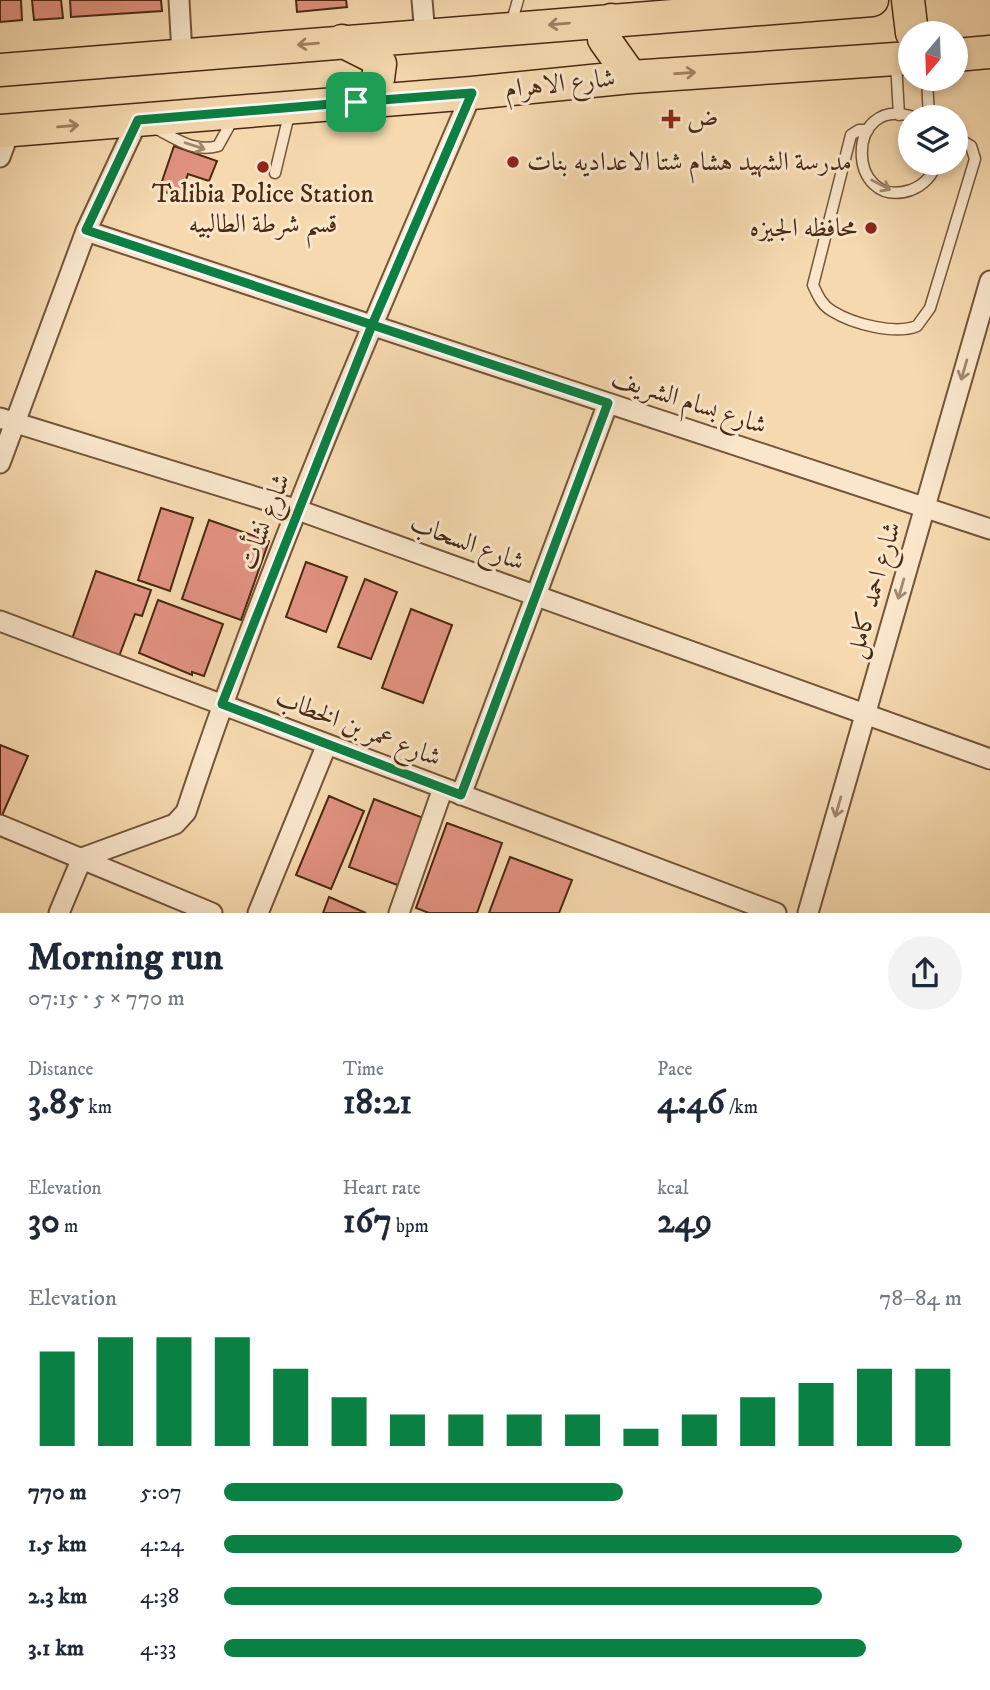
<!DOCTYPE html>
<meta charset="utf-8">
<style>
:root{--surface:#fff;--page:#f2f2f3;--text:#1f2937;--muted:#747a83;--accent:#0b8043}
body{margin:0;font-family:"IM FELL DW Pica",Amiri,serif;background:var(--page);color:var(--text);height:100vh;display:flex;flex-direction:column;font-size:26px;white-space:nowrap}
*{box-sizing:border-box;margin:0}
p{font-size:23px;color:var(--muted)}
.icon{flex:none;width:38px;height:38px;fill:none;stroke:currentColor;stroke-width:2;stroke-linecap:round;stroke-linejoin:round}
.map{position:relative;height:913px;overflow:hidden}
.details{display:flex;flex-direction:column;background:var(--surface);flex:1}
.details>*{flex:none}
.needle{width:46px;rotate:199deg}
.controls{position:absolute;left:898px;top:21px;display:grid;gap:14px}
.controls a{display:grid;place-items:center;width:70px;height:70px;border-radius:50%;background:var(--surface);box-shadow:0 4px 10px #0003;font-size:35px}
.pin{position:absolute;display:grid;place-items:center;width:60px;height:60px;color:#fff;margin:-30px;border-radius:14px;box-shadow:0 4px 10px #0006}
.round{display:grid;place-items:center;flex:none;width:74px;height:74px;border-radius:37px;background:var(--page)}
.summary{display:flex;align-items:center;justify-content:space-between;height:119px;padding:0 28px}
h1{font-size:38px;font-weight:700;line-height:52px}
.figures{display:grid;grid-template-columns:repeat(3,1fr);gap:10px;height:119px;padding:7px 28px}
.figures div{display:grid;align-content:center}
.figures b{font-size:35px;font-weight:700}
.figures small{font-size:19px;font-weight:400}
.figures p{font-size:19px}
.chart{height:196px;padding:14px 28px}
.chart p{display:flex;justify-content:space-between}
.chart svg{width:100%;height:126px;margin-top:7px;stroke:var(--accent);stroke-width:6}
ul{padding:0 28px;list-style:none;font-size:23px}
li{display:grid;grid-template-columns:112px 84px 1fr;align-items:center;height:52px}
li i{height:18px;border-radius:9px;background:var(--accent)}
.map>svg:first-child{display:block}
</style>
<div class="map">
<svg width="990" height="913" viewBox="0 0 990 913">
<rect width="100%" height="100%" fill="#f6d9af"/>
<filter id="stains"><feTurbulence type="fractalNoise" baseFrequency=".00286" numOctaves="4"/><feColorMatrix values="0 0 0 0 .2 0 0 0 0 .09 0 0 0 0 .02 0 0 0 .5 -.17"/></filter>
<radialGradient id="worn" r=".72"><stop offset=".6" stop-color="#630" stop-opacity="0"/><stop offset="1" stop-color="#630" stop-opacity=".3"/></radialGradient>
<path fill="#e19180" stroke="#492912" stroke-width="2" d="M0,0h21l1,20 -22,2z
M32,0h29l2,18 -29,2z
M70,0h91l1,11 -91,6z
M296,0h50l1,7 -50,5z
M174,146l43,15 -8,20 -21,-7 -8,23 -21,-7z
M161,508l32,10 -23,73 -32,-11z
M209,520l60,21 -28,79 -59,-21z
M306,562l41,15 -21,55 -40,-15z
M96,571l55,19 -9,26 -7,-2 -17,45 -47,-17z
M365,579l32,13 -26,67 -33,-12z
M158,600l65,24 -19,52 -12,-4v3l-53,-22z
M411,609l41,16 -29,78 -41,-15z
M0,745l28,11 -28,64z
M329,796l35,15 -33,78 -35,-14z
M374,799l52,20 -26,67 -51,-19z
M447,823l55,20 -25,70h-48l-13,-5z
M510,857l62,23 -13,33h-70z
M329,897l37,16h-43z"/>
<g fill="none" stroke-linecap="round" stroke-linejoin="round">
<g stroke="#745539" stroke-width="13">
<path id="lane" d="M511,24l7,-24
M896,63l3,52
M927,79l2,38
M913,117c-69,-24 -67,95 -2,73 13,-5 22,-15 25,-27
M155,128c20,10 39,25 63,18l15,-27
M868,130h-9l-8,5 -38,150c5,11 9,20 19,26 21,13 63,24 85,15l13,-18 45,-149 -4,-13 -15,-9
M275,173l12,-50 5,-10"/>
</g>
<g stroke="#745539" stroke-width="23">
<path id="street" d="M179,0l3,54
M422,0l3,35
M0,157l10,-27
M86,231l904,298
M0,418l298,92 692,249
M0,463l86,-232 52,-111
M0,621l776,292
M461,795l147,-392
M0,825l212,88
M59,913l23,-55 93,-34 11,-12c81,-245 184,-483 286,-719
M258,913l69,-169
M399,913l44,-125
M808,913l182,-632"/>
</g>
<g stroke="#492912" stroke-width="35">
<path id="primary" d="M908,0l4,33
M611,20l-7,19 27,38
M342,41l32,16 6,7 -2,15 -22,23
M956,55l34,-3
M0,70l872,-70
M0,131l472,-38 159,-16 279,-19"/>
</g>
<use href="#lane" stroke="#f9e6cb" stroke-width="10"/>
<use href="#street" stroke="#f9e6cb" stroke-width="19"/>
<use href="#primary" stroke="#f6d9af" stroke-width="32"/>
</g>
<defs><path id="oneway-shaft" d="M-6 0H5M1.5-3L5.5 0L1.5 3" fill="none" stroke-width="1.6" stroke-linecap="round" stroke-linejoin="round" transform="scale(1.75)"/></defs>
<g stroke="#a08160">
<use href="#oneway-shaft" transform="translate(559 24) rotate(175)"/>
<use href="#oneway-shaft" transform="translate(308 44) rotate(175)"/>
<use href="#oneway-shaft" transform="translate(685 73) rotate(-4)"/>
<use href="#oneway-shaft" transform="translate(68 126) rotate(-5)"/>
</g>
<g stroke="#a1886e">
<use href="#oneway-shaft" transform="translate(195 146) rotate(18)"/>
<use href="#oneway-shaft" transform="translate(881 185) rotate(28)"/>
<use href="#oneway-shaft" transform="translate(964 370) rotate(106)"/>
<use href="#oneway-shaft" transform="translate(901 589) rotate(106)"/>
<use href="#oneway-shaft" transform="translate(838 807) rotate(106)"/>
</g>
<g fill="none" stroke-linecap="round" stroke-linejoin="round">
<g stroke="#fff" stroke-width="14">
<path id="route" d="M356,102l116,-9 -100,232 -150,379 239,91 147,-392 -522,-173 52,-110 218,-18"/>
</g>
<use href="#route" stroke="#0b8043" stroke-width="9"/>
</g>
<g fill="#8f2418" stroke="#f9e6cb" stroke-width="2.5">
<path d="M667.5 108.5h7v7h7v7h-7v7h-7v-7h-7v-7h7z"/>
<circle cx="513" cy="162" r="7"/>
<circle cx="263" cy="167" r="7"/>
<circle cx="871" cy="228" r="7"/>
</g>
<g text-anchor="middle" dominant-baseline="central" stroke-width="6" stroke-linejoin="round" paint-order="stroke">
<g font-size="26" fill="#492912" stroke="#f9e6cb">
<text transform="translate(560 84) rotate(-6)">شارع الاهرام</text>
<text transform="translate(689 402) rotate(18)">شارع بسام الشريف</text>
<text transform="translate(265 522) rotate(-69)">شارع نشأت</text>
<text transform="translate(467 543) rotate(20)">شارع السحاب</text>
<text transform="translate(874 590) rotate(-74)">شارع احمد كامل</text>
<text transform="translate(358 728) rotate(21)">شارع عمر بن الخطاب</text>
</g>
<g font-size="26" fill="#492912" stroke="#f9e6cb" text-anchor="start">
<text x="687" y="119">ض</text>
<text x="527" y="162">مدرسة الشهيد هشام شتا الاعداديه بنات</text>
<text x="263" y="194" text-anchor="middle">Talibia Police Station<tspan x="263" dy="30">قسم شرطة الطالبيه</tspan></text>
<text x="857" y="228" text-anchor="end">محافظه الجيزه</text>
</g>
</g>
<rect width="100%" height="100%" filter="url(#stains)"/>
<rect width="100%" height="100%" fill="url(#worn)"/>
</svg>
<div class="controls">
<a><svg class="needle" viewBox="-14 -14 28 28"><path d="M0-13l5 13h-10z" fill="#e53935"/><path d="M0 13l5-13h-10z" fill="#747a83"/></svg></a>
<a><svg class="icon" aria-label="layers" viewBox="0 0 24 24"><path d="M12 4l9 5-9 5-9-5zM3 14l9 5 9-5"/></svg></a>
</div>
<div class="pin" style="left:356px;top:102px;background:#1e9e55"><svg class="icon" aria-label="arrive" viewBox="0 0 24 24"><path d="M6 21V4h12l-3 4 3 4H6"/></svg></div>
</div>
<section class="details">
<div class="summary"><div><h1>Morning run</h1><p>07:15 · 5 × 770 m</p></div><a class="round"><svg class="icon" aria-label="share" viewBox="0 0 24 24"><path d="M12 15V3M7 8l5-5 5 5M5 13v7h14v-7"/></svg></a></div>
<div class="figures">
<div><p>Distance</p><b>3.85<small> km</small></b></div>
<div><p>Time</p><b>18:21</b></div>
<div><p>Pace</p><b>4:46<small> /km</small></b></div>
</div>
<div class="figures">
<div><p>Elevation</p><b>30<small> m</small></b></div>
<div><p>Heart rate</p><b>167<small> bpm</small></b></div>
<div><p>kcal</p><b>249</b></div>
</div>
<div class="chart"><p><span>Elevation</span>78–84 m</p>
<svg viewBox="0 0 160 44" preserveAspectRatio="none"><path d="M5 44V11M15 44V6M25 44V6M35 44V6M45 44V17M55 44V27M65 44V33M75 44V33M85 44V33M95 44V33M105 44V38M115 44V33M125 44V27M135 44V22M145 44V17M155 44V17"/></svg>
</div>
<ul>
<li><b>770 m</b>5:07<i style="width:54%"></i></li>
<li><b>1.5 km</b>4:24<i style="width:100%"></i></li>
<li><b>2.3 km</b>4:38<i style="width:81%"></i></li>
<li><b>3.1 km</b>4:33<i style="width:87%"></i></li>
</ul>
</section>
